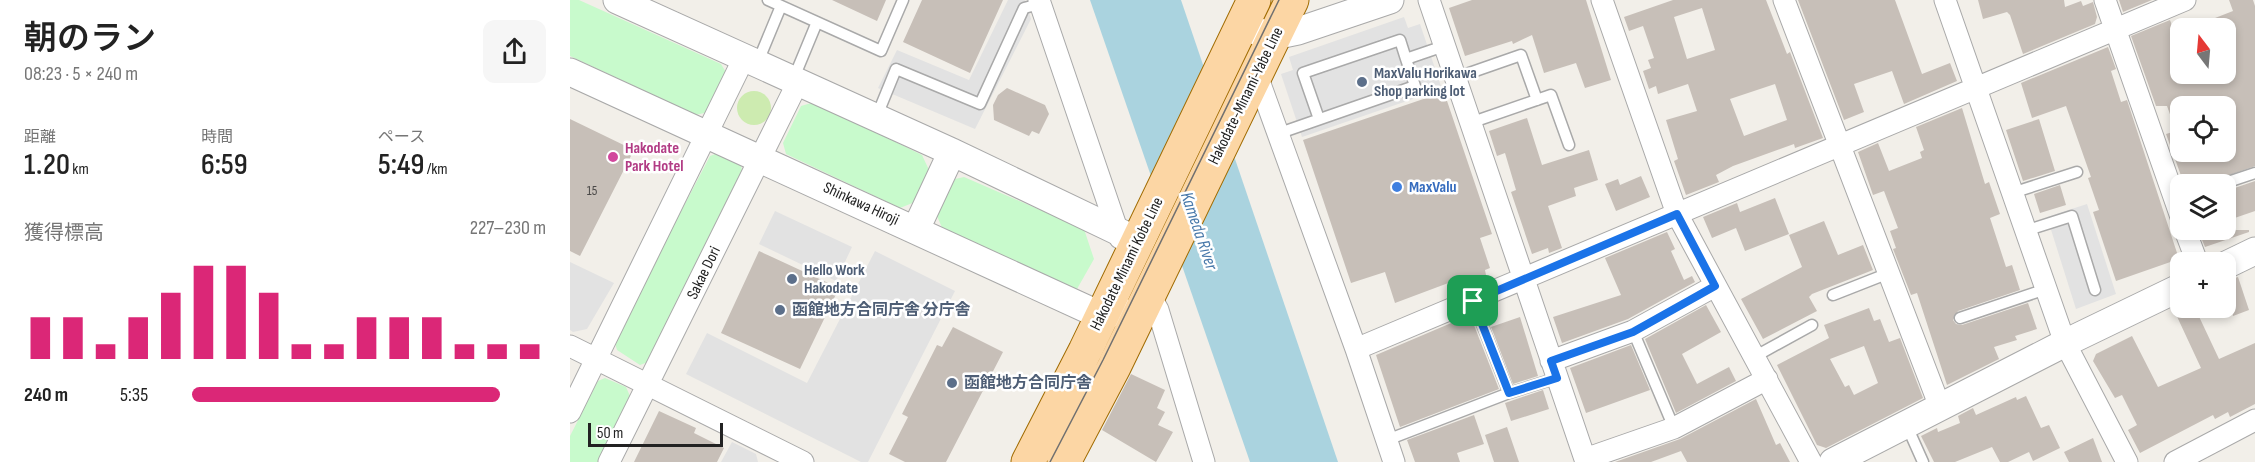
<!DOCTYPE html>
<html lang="ja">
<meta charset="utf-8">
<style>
:root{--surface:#fff;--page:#f6f6f6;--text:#222;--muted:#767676;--accent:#db2777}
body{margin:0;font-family:"Sofia Sans Condensed","Noto Sans JP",sans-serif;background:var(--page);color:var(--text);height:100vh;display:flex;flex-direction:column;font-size:22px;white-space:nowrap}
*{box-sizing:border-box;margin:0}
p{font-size:20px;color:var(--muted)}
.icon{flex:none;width:33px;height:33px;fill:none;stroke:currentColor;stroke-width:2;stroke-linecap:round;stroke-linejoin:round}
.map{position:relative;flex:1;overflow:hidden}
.side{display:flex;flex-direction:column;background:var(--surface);width:570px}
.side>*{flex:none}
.needle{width:39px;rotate:344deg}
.buttons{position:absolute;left:1600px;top:18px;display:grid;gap:12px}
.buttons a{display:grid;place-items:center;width:66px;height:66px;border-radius:12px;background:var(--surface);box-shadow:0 3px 9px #0003;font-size:30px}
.scale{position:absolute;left:18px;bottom:15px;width:135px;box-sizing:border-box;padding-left:6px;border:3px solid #222;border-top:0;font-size:16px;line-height:21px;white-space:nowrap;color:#222;-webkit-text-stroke:4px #fff;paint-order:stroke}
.pin{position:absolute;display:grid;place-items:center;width:51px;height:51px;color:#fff;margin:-26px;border-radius:12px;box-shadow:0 3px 9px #0006}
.round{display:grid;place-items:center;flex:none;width:63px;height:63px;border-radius:12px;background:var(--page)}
.head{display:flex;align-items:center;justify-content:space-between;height:102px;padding:0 24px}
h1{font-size:33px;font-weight:600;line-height:45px}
.figures{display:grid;grid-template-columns:repeat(3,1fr);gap:9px;height:102px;padding:6px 24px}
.figures div{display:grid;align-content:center}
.figures b{font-size:30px;font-weight:600}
.figures small{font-size:16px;font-weight:400}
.figures p{font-size:16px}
.chart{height:168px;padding:12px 24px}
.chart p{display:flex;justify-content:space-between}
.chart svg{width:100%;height:108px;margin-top:6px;stroke:var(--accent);stroke-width:6}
ul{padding:0 24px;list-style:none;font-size:20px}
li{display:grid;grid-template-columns:96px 72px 1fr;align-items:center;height:45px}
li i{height:15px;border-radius:8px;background:var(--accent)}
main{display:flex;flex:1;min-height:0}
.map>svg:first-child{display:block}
</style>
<main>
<section class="side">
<div class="head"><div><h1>朝のラン</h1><p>08:23 · 5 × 240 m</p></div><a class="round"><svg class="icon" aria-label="share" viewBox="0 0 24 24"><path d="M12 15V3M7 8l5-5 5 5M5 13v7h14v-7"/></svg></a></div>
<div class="figures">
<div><p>距離</p><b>1.20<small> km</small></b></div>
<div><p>時間</p><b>6:59</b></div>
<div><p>ペース</p><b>5:49<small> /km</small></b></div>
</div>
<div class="chart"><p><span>獲得標高</span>227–230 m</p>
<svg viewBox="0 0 160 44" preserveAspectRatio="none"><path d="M5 44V27M15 44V27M25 44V38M35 44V27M45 44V17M55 44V6M65 44V6M75 44V17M85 44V38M95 44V38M105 44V27M115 44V27M125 44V27M135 44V38M145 44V38M155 44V38"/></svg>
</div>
<ul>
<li><b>240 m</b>5:35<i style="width:87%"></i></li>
</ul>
</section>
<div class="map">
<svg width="1685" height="462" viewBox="0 0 1685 462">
<rect width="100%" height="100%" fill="#f2efe9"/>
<path fill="#cdebb0" d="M167 108a17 17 0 1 1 34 0a17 17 0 1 1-34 0Z"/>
<path fill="#c8facc" d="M0,0h9l142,64 6,10 -19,38 -12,3 -126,-59z
M245,102l107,53 7,15 -14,32 -15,6 -114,-54 -3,-11 18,-37z
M148,153l22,10 3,10 -95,189 -8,3 -23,-15 -3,-10 96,-184z
M394,177l120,52 10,30 -17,30 -134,-59 -6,-14 18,-37z
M35,378l21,9 4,9 -32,66h-28v-26l28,-55z"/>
<path fill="#e2e2e2" d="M438,0h17l6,19 -56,110 -97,-41 19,-38 72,30z
M834,17l4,11 12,-4 22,65 -140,48 -21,-63 12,-4 -4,-13z
M1517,204l29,90 -40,15 -29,-92z
M205,211l77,36 -16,34 -77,-37z
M305,251l80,40 -87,171h-7l-175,-88 21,-41 100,50z
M0,262l44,21 -27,46 -14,3 -3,-2z
M162,442l24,12 2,8h-37z"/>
<path fill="#aad3df" d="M520,0h91l157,462h-88z"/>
<path fill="#c7bfb8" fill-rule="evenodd" d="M262,0h54l-9,21z
M352,0h81l-33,73 -67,-31z
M902,0h114l25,80 -26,8 -9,-25 -32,10 -12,-38 -19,9 -1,-3 -47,15 -16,-48z
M1103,0h93l21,54 3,-2 33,86 -28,10 -1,-4 -61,22 -17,9 3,7 -33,13 -12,-34 4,-2 -12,-39 31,-9 -9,-27 -30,10 -2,-8 -7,3 -6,-18 8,-3 -3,-8 6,-2 -11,-32 -14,5 -5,-14zM1132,8l13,42 -28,9 -13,-42zM1205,84l12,36 -43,16 -14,-37z
M1228,0h97l27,74 28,-11 7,18 -53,23 -12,-33 -38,13 10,28 -20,8z
M1408,0h86l1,7 16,-6 2,5 10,-4 4,15 -2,7 -72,30 -13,-39 -3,-3 -24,7z
M1549,0h33l-29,12z
M1659,0h24l2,6v160l-51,18h-20l-18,-50 10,-3 -9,-25h-11l-25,-70 39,-16 11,30v24h45v-46l-34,-1 41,-16zM1611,106h45v46h-45z
M1538,47l8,22 -5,2 10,31 6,-2 52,159 -63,22 -23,-69 6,-2 -11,-32 3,-1 -25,-71 -34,12 -11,-35z
M437,88l38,17 4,9 -10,20 -7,-3 -3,5 -35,-16 -1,-15 5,-10z
M874,92l48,142 -12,4 10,30 -5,2 1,5 -17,6 -2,-5 -72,27 -10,-31 -34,11 -48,-143z
M1392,108l23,76 4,-2 11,32 -10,4 16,49 6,-2 8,25 -62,21 -5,9 3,4 6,1 66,-22 9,26 -22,7 2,4 -23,7 5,12 -52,26 -30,-92 -6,2 -18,-46 3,-1 -6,-17 8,-3 -14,-37 -11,4 -15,-43 20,-9 11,28 33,-13 -2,-6 4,-2 -8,-23z
M957,118l15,47 47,-15 9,30 -24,8 2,8 -28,10 14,42 -13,5 -1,-5 -16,6 -21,-62 5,-2 -11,-37 -8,3 -8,-25z
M0,119l64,31 -54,106 -10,-5z
M1469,119l16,52 -32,10 -17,-51z
M1071,176l9,21 -34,14 -11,-27 13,-5 2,6z
M1685,181v30l-29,10v-30z
M1490,185l6,20 -26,8 -6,-19z
M1205,198l14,36 -44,17 -9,-23 -24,10 -9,-21 34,-14 3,9z
M1254,221l14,34 25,-10 10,25 -61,24 -3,3 8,14 -54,28 -22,-40 61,-32 -13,-32z
M1628,230h51v2l-44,15z
M1097,232l8,17 -4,2 13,29 8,-4 3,6 -67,37 -66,24 -9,-26 68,-22 -16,-37z
M189,251l80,37 -39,81 -79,-36z
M1668,277l11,33 -16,6 -7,-21v-14z
M1136,305l15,27 -39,22 15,30 32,-17 7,14 -60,32 -31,-74z
M1299,308l5,13 6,-2 9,23 11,-4 23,60 -97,50 -9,-3 -40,-80 52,-27 -5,-13zM1294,346l14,37 -24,12 -5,-10 -4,2 -15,-28z
M1603,308h22l24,51 36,-16v61l-25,13 -2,-5 -13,7 -2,-4 -73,38 -12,-23 9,-5 -15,-30 -7,3 -22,-37 3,-7 36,-18 26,51 43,-19z
M900,315l29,74 -99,38 -24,-72z
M950,317l18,59 -25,8 -22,-57z
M383,327l50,25 -57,110h-41l-16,-8 19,-37 -6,-3 35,-69 5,2z
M1061,345l19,45 -64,23 -16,-45z
M561,374l34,16 -8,18 8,4 -7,13 15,7 -17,30 -54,-32z
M973,390l6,19 -38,12 -6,-18z
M1456,396l15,32 8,-3 11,23 -27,13 -4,-9 -21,10h-8l-8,-15 -37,15h-21l-13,-26 16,-8 1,4 22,-9 -2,-7 15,-8 3,7 40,-18 1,3z
M1186,399l20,46 4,-2 10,19h-103l-6,-11 -30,11h-36l65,-23z
M89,411l37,17 -2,5 30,15 -7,14h-83z
M904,415l10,29 -27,9 3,9h-45l-8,-22z
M937,427l12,35h-25l-9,-27z
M1523,438l9,24h-33l-5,-10z"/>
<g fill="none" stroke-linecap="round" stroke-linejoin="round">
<g stroke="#a9a9a9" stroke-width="13">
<path id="service" d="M198,0l113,51 22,-51
M187,64l24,-58
M885,78l66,-23 16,45
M223,80l24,-58
M306,118l20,-49 84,35 44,-96 16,-4
M749,119l-16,-46 97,-33 6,19
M900,123l81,-28 18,50
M707,134l138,-48 -9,-27 38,-13
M1652,184l33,-11
M1442,193l65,-21
M1455,231l47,-15 23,74
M1263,295l56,-22
M903,301l36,92 48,-15
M1390,318l86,-29
M1063,331l41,97
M1184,357l58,-32
M1336,424l17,38
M817,440l122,-47"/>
</g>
<g stroke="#a9a9a9" stroke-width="23">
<path id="minor" d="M469,0l81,238
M859,0l157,462
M1032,0l75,214 134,248
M1214,0l156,407
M1375,0l120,343 62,119
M1535,0l76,217
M685,70l101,279 38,113
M1615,230l12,32
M576,289l12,21 46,152
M0,346l233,116
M786,349l829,-349
M981,361l82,-30 82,-45
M0,412l174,-354
M1015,459l89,-31 93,-49
M39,462l189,-380
M1605,462l80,-42"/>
</g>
<g stroke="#a9a9a9" stroke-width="29">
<path id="tertiary" d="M47,0l335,152 186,89
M671,27l33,9 24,-5 92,-31
M0,72l532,244 19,-5
M346,229l36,-77
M1656,265l29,-14
M1263,462l232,-119 116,-56"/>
</g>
<g stroke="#a06b00" stroke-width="35">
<path id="primary" d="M458,462l57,-111 169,-351
M494,462l50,-95 178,-367"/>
</g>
<use href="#service" stroke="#fff" stroke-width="10"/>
<use href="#minor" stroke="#fff" stroke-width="21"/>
<use href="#tertiary" stroke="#fff" stroke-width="27"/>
<use href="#primary" stroke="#fcd6a4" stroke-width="33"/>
<path stroke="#707070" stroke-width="1.5" d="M480,462l53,-102 176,-360"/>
</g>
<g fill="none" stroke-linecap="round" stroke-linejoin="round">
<g stroke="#fff" stroke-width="12">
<path id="route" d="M1107,214l38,72 -82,46 -82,29 6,17 -48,15 -36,-92z"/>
</g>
<use href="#route" stroke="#1a73e8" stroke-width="8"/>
</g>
<g fill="#5c6f8a" stroke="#fff" stroke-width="2">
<circle cx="792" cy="82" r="6"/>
<circle cx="222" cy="279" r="6"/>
<circle cx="210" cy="310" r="6"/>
<circle cx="382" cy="383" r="6"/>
</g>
<circle fill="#d1479c" stroke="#fff" stroke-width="2" cx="43" cy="157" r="6"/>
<circle fill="#3f7fe0" stroke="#fff" stroke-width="2" cx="827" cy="187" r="6"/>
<g text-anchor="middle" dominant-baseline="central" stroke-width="5" stroke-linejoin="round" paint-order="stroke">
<g font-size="14" fill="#4b4948">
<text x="22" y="190">15</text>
</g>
<g font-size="16" font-weight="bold" fill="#4e5e75" stroke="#fff" text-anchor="start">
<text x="804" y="73">MaxValu Horikawa<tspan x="804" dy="18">Shop parking lot</tspan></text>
<text x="234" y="270">Hello Work<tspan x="234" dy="18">Hakodate</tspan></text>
<text x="222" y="310">函館地方合同庁舎 分庁舎</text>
<text x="394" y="383">函館地方合同庁舎</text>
</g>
<g font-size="16" fill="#222" stroke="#fff">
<text transform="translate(676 96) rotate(-64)">Hakodate-Minami-Yabe Line</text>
<text transform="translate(291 204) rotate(25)">Shinkawa Hiroji</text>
<text transform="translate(557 264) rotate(-64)">Hakodate Minami Kobe Line</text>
<text transform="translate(134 273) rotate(-64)">Sakae Dori</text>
</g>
<g font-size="16" font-weight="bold" fill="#b23c85" stroke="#fff" text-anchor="start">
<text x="55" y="148">Hakodate<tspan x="55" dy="18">Park Hotel</tspan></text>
</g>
<g font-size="16" font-weight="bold" fill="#366cbe" stroke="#fff" text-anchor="start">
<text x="839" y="187">MaxValu</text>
</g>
<g font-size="18" font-style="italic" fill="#4a7aab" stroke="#fff">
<text transform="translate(629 231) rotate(71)">Kameda River</text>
</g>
</g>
</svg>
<div class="buttons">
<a><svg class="needle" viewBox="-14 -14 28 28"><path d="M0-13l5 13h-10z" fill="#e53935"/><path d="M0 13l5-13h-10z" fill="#767676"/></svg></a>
<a><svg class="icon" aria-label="locate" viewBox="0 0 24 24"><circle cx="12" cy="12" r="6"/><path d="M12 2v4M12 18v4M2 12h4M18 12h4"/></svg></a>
<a><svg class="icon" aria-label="layers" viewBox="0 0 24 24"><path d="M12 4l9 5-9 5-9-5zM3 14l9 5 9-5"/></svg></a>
<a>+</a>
</div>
<div class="scale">50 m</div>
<div class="pin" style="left:903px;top:301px;background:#1e9e55"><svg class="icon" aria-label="arrive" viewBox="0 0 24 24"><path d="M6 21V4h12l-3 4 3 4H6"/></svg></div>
</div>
</main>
